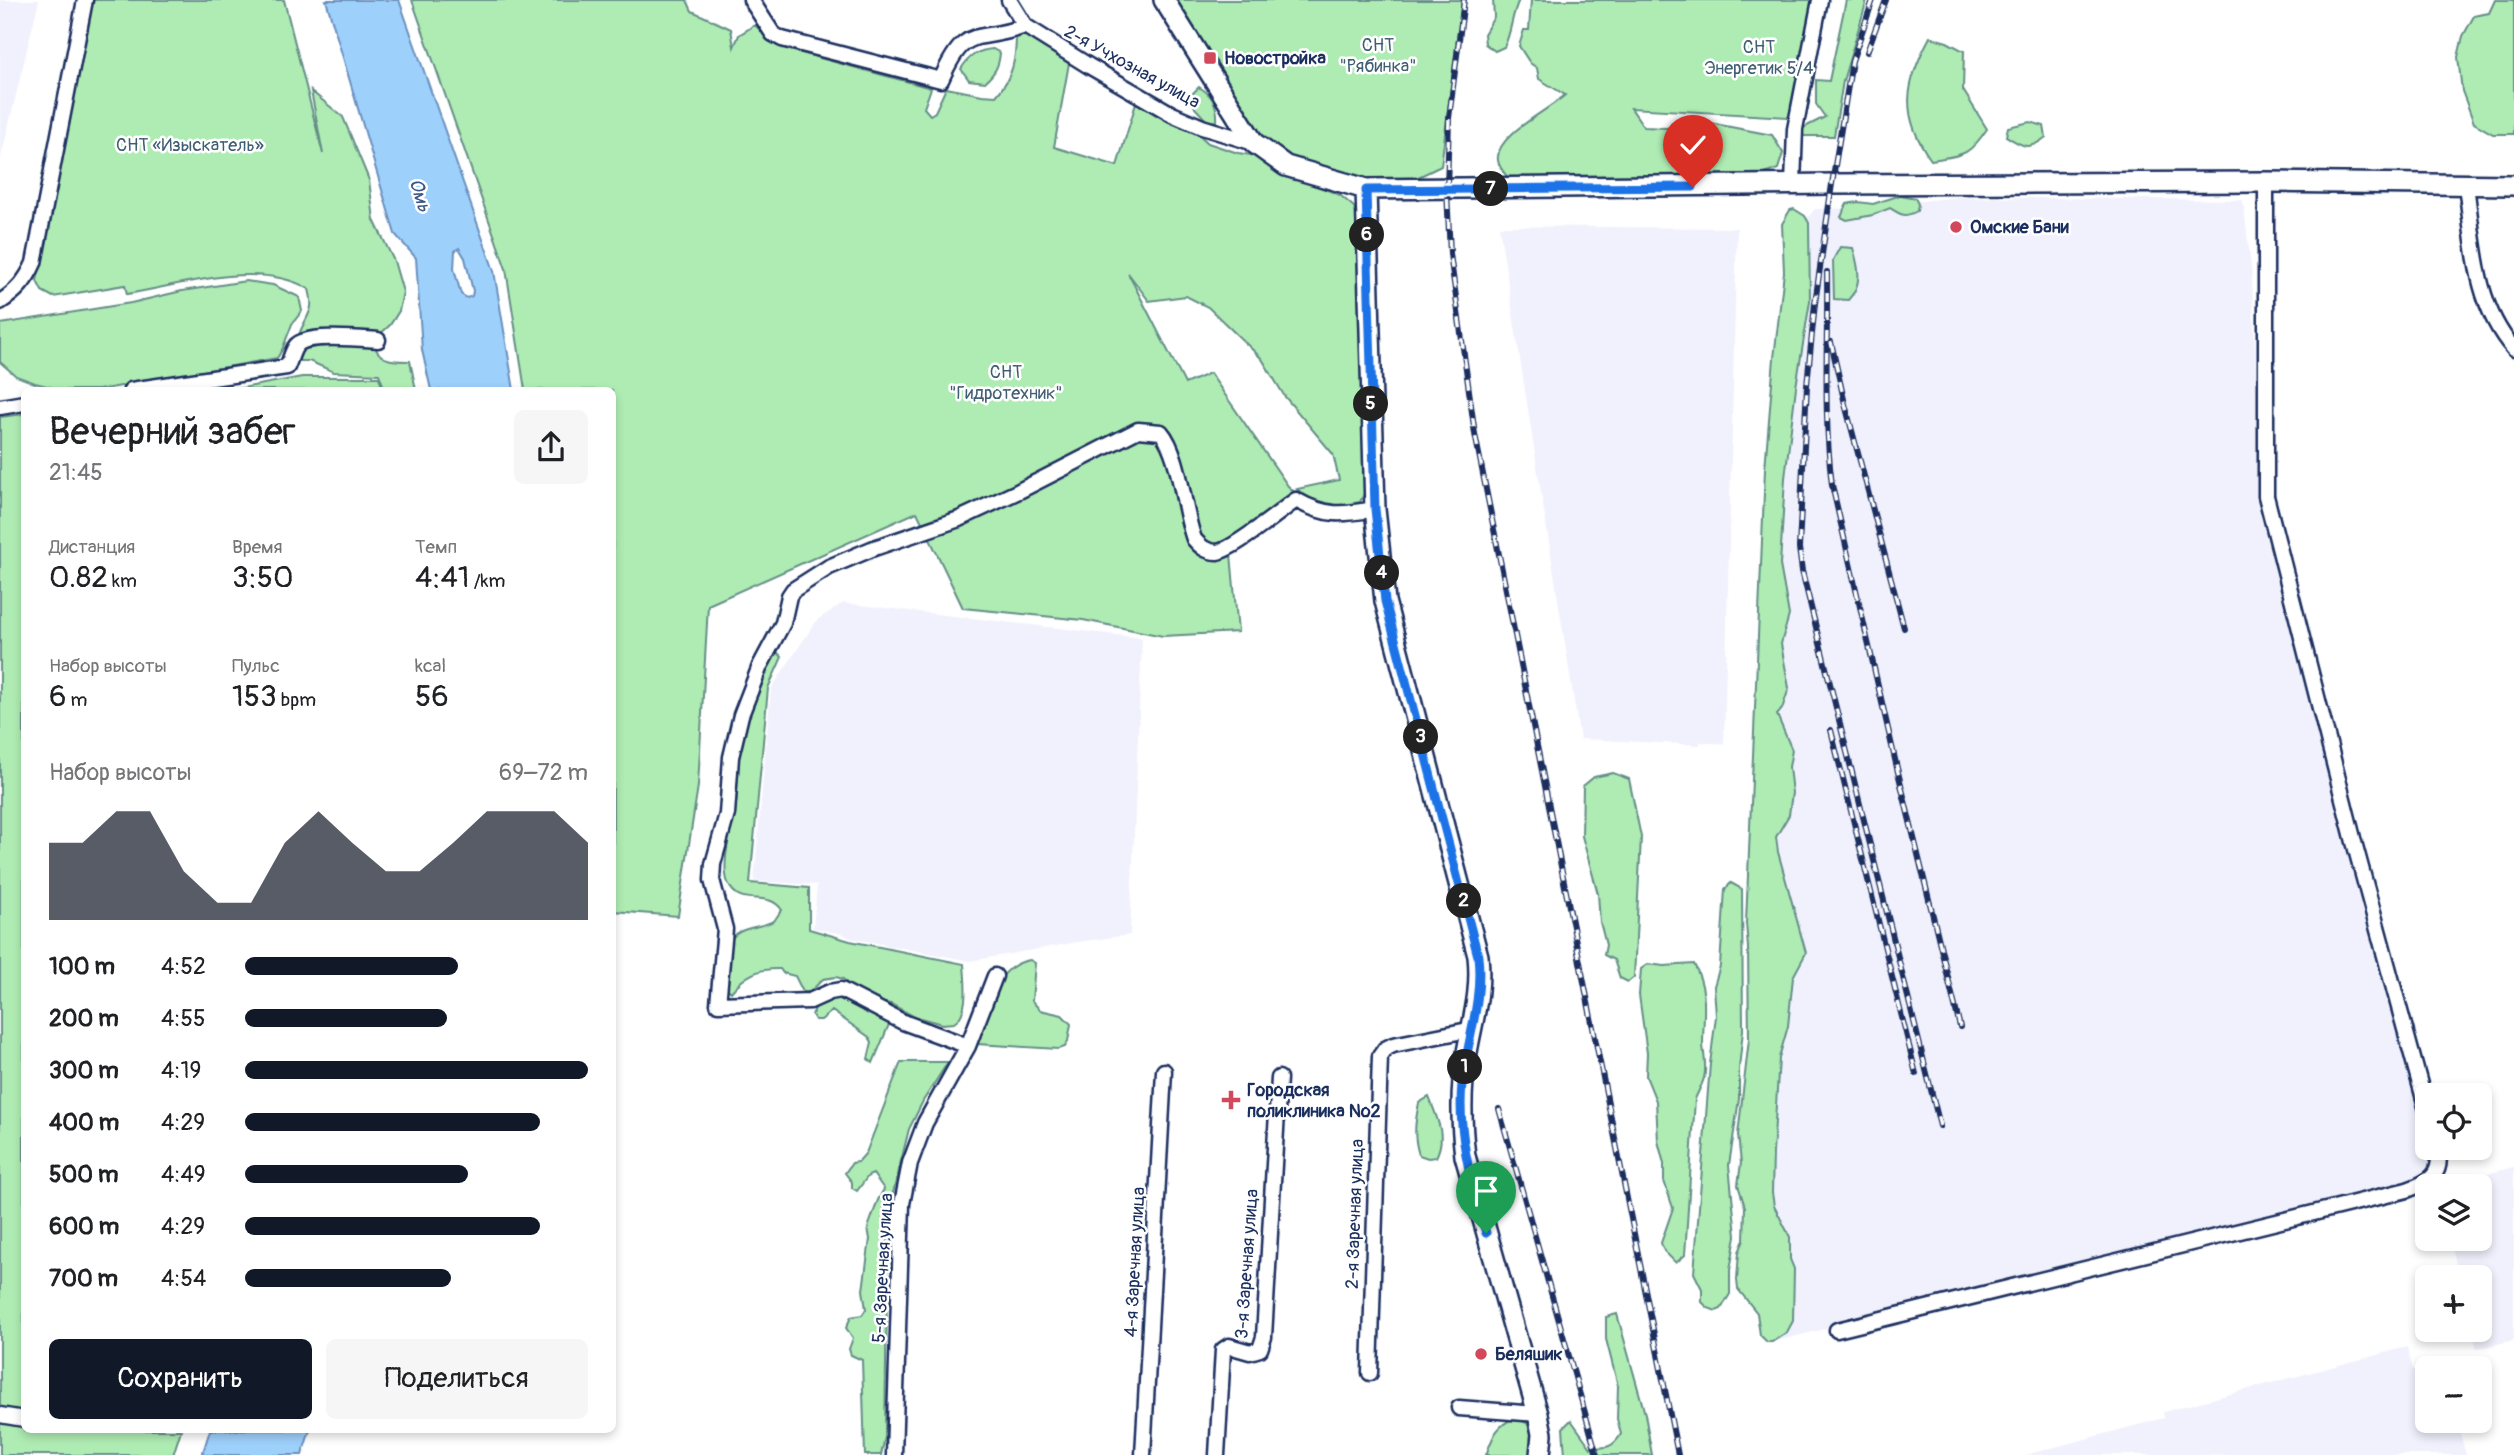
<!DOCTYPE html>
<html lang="ru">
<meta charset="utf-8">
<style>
:root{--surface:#fff;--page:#f6f6f6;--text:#202124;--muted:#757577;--accent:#111827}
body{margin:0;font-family:Pangolin,sans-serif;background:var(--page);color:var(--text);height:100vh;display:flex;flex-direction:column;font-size:26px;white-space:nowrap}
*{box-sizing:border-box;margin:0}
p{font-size:23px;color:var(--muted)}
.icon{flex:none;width:38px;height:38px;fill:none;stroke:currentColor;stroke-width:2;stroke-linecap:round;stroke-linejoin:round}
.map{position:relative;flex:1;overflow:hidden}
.panel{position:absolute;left:21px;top:387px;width:595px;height:1046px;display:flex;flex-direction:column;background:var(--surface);border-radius:10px;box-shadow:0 4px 10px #0003}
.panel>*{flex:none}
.buttons{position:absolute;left:2415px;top:1083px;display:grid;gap:14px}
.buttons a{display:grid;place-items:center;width:77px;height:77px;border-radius:10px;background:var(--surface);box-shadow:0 4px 10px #0003;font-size:35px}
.pin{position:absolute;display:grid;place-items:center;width:60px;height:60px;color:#fff;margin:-72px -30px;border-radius:50% 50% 50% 0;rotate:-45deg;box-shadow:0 0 7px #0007}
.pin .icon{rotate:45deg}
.km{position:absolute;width:35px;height:35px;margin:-18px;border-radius:50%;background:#222;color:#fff;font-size:19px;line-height:35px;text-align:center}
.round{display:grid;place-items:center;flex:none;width:74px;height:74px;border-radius:10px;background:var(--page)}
.headline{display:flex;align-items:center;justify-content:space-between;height:119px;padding:0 28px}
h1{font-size:38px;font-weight:600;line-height:52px}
.stats{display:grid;grid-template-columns:repeat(3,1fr);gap:10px;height:119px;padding:7px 28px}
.stats div{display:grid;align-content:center}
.stats b{font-size:30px;font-weight:600}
.stats small{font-size:19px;font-weight:400}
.stats p{font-size:19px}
.chart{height:196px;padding:14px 28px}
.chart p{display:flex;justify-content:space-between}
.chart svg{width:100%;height:126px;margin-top:7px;fill:var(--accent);opacity:.7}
.cta{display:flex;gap:14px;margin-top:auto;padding:14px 28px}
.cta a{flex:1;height:80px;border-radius:10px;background:var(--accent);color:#fff;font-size:28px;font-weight:600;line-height:80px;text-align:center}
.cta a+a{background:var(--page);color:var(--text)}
ul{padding:0 28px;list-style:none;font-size:23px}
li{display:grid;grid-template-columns:112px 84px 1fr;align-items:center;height:52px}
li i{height:18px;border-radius:9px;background:var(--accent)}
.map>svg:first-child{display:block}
</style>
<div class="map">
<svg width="2514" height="1455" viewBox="0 0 2514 1455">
<rect width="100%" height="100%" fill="#fff"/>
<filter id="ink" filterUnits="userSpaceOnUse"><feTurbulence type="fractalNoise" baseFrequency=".0143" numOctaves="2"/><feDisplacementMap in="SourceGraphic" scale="14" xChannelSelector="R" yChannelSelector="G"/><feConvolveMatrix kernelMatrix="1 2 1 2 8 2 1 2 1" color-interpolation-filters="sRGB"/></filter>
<g filter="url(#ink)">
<path fill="#f1f1fd" d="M0,0h39l-39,161z
M1957,197l286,3 9,74 9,230 171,662 -4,8 -9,6 -642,161 -12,-386 26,-717 24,-29 45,-1z
M1499,226l238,2 -13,516 -24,-2v3l-120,-6z
M843,603l299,35 -12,297 -46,6 -114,20 -120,-23 -7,-4 -30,-6 4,-43 -63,-4 17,-192 46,-69z
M2514,1167v173l-37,9 -5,-19h8v-52l-21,-1 -9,-38h30v-53h-43z
M2407,1347l6,23 29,-7 1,5h-16v53h30l9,34h-441l139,-37 -1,-6z"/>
<path fill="#afecb3" stroke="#658e88" stroke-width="2" d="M88,0h196l39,154 -12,-63 32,26 26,63 5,40 20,41 9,31 -4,19 -9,14 -11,10 -4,12c6,15 21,14 35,14l6,29h-31l-6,-16 -45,-2 -25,-11h-13c1,-10 1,-20 4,-29 8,-19 15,-21 9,-43 -50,-30 -128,-4 -182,5l-2,-9 -72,12 -11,-6 -5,-10z
M412,0h275l5,11 39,18 3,18 5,-12 16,-10 13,13 15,10 148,40 -7,20 6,7 5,-3 11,-24 36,7 14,1c17,-19 20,-37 20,-61l9,-3 7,8 37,23 -15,84 63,19 20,-66 55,28 16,15 30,10 20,3 49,26 33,13 14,12 5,13 7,270 -6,12c-29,6 -41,8 -63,-13l42,-9 -6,-26 -48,-57 -23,-38 -54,-52 -22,-11 -37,5 -21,-28 57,111 25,-11 78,113 17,16 -74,52 7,78 -75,4 -80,-16 -120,-12 -46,-96 -209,93 -10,181 -20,130 -65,-5 -1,-521h-87l-19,-121z
M1172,0h290l-21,166 -33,16h-57l-51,-16 -32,-19z
M1493,0h26c-8,16 -7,32 -15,47l-9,4 -10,-7 -1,-10 10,-17z
M1531,0h297l-22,118 -175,-10 13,19 22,1 44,-5 62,12 11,18 -5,16 -17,6 -23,1 -229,3c-4,-5 -11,-13 -11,-19 -4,-24 51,-50 67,-65l-26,-16 -2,-11 -7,-5 -11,-17 5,-16h5z
M1846,0h21l-24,81 -9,55h-34l3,-8 22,-11 -9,-13v-24l13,1z
M2495,0h19v134h-21l-19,-11 -12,-32 -4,-34 5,-21 11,-20 15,-3z
M1930,37l17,5 17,9 -1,39 24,39c-19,28 -24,26 -56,31 -32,-45 -26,-77 -1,-123z
M993,49l7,4c-1,13 -5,20 -15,29l-16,-2 -8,-11c8,-13 17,-19 32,-20z
M1199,87c14,8 19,19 18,34l-9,1 -13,-14 -4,-13z
M2030,122l14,4 2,11c-17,14 -23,10 -40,-1l2,-9z
M1901,195l14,3 3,6 -1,7c-12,7 -16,4 -27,-3l-17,7 -26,5 -6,-3 6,-13 11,-2 15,2z
M1794,209l11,7 4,7 1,78 -14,86 -11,91 -5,87 9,50 -8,29 8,44 -7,21 -5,6 15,35 -3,17 3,26 -3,22 -13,22 2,15 28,101 -13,24 -5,49 -9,32 -6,95 -1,40 2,13 16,31v22l4,10 -1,52 -6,11 -15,10h-5l-7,-7 -3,-22 -19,-24 -1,-9 2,-28 5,-12 1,-33 -7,-22 3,-22 -3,-28 11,-96 -1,-91 -2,-25 19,-454 9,-111 10,-86 -2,-48 8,-14z
M1840,247l13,1c6,20 10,37 -5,52l-14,-1 -1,-39z
M246,281l27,4 26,12 3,14 -10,13 -10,26 -5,8 -178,32h-37l-27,-7 -19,-7 -16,-14v-38l131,-21 51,-12z
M302,377h77l4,13h-152z
M24,414v1016h157l-8,25h-173v-1038z
M772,653h6l4,4 -14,31 -18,195 59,5v41l41,12 114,23c1,17 6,49 -10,59l-12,1 -29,-8 -22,-12 -18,-3 -22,-13 -8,-9 -7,-2 -13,2 -13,13h-7l-8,-16 -12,-3 -3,-4c-22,-1 -36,7 -49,23l-4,-4 2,-45c8,-18 32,-14 46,-23 0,-1 6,-9 7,-10 -15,-22 -42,0 -54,-27 -8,-20 5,-59 8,-80 3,-19 -1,-40 2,-59 5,-33 20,-62 34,-91z
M1613,773l16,6 12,58 -7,140 -6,5 -8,-4 -6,-18 -10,-5 2,-10 -6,-23 -2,-28 -16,-58 1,-50 11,-9z
M1731,883l11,6 1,141 -4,39v30l-10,66 7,71 -6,34v24l-9,15 -5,2 -8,-3 -6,-6v-13l-8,-16 16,-209 6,-48 -2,-30 6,-20 5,-77z
M1030,960l5,3 -3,38 8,9 22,5 9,9 -3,17 -3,6 -6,2 -82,-5c10,-31 15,-78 53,-84z
M1648,964l16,2 30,-2c15,29 9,50 9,81 1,11 4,22 1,33 -2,7 -6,14 -9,21l-10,156 -9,8 -12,-12 -3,-8 12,-35 -9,-27v-17l-6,-23 -2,-40 -10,-25 1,-23 -8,-58 2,-26z
M839,996l51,26 -17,41 -5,-4 4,-17 -3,-5 -37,-26 -11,9h-6l-3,-5 5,-11z
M901,1062h47l-25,39 -14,28 -21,84 -3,224 -4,18h-16l-3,-95 -11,-5 -2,-6 4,-11 -7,-10 5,-11 11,-2 4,-6 -3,-19 7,-51 -2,-11 10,-28 6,-11 -11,-15 -5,2 -11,15 -5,-3v-6l-7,-9 7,-10 6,-1 8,-9z
M1429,1097c8,21 18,39 7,60l-8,1 -9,-3c-6,-19 -4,-33 0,-52z
M1617,1314l28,100 7,41h-87l-2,-27 8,-8 20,28c15,0 22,0 30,-14l-4,-15 1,-33 -12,-47v-22z
M1515,1418l12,5 7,16 -1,16h-47c7,-18 9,-29 29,-37z"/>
<path fill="#9ed0fc" stroke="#6a90bd" stroke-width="2" fill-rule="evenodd" d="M326,0h73l95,271 20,119h-83l-9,-40 -6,-92 -21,-24zM459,248l6,10 8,33 -1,5 -5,2 -6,-4 -7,-25 1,-18z
M210,1430h100l-8,25h-100z"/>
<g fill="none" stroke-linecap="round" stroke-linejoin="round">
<g stroke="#1b2f5e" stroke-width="19">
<path id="street" d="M751,0l22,34 9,5 159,41c26,-59 34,-35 84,-54
M1009,0l16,26 64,40 83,48 30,13 52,16
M2266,182v314l88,346 73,268
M1793,185l2,-56 25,-129
M2466,185c8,57 8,119 48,164
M0,302c16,-10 26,-21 34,-39l51,-263
M131,390l156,-23c3,-6 5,-16 9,-21 9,-13 67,-7 82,-6
M0,407l24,-4
M968,1046l-65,-24 -62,-32 -11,2 -20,9 -92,3 7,-75 -13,-49 1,-16 14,-50 4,-57 10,-42 19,-49 23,-43 6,-27 4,-6 36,-23 45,-19 85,-29 60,-28 119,-61 23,2c19,22 22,77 33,107 6,7 12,13 23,13 16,-2 62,-40 79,-52 30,17 46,15 79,9
M1837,1330l570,-140c23,-8 37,-16 30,-42
M1370,1373l10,-317 5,-7 8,-4 80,-16
M1459,1408l79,6
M0,1415l24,4
M894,1455l8,-251 8,-41 15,-40 43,-77 27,-70
M1143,1455l21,-384
M1217,1455l6,-105 6,-4 21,6 10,-3 4,-12 15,-259"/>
</g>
<g stroke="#1b2f5e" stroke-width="24">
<path id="secondary" d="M1164,0l90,143 32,23 80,23 466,-5 434,-2 248,3
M1366,189l9,320 10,92 93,355c4,38 -6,65 -12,102 -6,33 -5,64 -1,98l73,258 4,20 -2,21"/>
</g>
<use href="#street" stroke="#fff" stroke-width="14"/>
<use href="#secondary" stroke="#fff" stroke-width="19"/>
<g stroke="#1b2f5e" stroke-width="6">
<path id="rail" d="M1464,0l-15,118 -2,72 3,64 25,180 203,1021
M1873,0l-21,61 -20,123 -17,119 -8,82 -8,163 3,23 138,555
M1867,52l19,-52
M1827,272c1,72 -4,142 5,213l65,283 63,259
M1831,342l14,62 59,224
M1831,730l85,344
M1499,1109l98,346"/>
</g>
<use href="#rail" stroke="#fff" stroke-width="3.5" stroke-dasharray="10" stroke-linecap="butt"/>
</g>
</g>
<g fill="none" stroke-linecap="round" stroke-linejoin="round" filter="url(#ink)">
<g stroke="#fff" stroke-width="14">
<path id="route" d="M1486,1233c-14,-50 -29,-97 -24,-149 5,-43 21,-83 16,-128l-93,-355 -10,-92 -9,-319 327,-3"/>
</g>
<use href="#route" stroke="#1a73e8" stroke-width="9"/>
</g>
<g fill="#d1495b" stroke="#fff" stroke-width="2.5">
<rect x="1203" y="51" width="14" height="14" rx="3.5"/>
<circle cx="1956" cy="227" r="7"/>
<path d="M1227.5 1089.5h7v7h7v7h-7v7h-7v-7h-7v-7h7z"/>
<circle cx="1481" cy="1354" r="7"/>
</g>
<g text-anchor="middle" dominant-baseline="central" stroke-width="5" stroke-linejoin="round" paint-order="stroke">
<g font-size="18" fill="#405e73" stroke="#fff">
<text x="1378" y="45">СНТ<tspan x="1378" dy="21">"Рябинка"</tspan></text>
<text x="1759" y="47">СНТ<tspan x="1759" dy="21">Энергетик 5/4</tspan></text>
<text x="190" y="145">СНТ «Изыскатель»</text>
<text x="1006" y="372">СНТ<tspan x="1006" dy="21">"Гидротехник"</tspan></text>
</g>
<g font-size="18" font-weight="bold" fill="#1b2f5e" stroke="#fff" text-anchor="start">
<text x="1224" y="58">Новостройка</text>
<text x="1970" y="227">Омские Бани</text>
<text x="1247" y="1090">Городская<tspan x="1247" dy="21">поликлиника №2</tspan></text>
<text x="1495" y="1354">Беляшик</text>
</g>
<g font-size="18" fill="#1b2f5e" stroke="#fff">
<text transform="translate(1132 67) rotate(29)">2-я Учхозная улица</text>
<text transform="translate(1355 1214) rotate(-88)">2-я Заречная улица</text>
<text transform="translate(1135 1262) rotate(-87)">4-я Заречная улица</text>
<text transform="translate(1247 1264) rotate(-86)">3-я Заречная улица</text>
<text transform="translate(883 1268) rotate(-87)">5-я Заречная улица</text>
</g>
<g font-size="19" font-style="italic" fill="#3c5786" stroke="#fff">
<text transform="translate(420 195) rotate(72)">Омь</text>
</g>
</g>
</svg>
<div class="buttons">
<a><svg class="icon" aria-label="locate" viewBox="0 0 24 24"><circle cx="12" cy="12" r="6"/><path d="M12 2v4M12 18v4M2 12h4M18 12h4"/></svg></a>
<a><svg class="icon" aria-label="layers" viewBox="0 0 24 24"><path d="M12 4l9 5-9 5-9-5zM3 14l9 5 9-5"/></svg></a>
<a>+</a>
<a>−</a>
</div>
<div class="pin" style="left:1486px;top:1233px;background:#1e9e55"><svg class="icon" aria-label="arrive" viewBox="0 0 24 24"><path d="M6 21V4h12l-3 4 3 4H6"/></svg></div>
<div class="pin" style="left:1693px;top:187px;background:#d93025"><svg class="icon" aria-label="check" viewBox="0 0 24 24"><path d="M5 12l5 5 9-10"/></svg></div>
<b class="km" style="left:1465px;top:1067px">1</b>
<b class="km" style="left:1464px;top:901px">2</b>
<b class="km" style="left:1421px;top:737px">3</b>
<b class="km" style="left:1382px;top:573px">4</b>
<b class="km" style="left:1371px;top:404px">5</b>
<b class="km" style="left:1367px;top:235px">6</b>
<b class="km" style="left:1491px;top:189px">7</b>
<section class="panel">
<div class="headline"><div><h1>Вечерний забег</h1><p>21:45</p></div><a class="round"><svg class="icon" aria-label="share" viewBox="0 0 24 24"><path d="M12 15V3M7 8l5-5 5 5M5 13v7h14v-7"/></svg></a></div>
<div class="stats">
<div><p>Дистанция</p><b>0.82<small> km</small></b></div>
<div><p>Время</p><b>3:50</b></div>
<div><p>Темп</p><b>4:41<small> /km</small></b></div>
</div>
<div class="stats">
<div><p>Набор высоты</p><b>6<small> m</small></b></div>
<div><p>Пульс</p><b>153<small> bpm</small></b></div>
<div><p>kcal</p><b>56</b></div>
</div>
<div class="chart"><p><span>Набор высоты</span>69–72 m</p>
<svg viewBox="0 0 160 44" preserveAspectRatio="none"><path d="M0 44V17L10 17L20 6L30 6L40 27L50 38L60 38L70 17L80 6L90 17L100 27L110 27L120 17L130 6L140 6L150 6L160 17V44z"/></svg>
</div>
<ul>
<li><b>100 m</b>4:52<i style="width:62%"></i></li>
<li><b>200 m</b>4:55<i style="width:59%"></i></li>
<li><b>300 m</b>4:19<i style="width:100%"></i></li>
<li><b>400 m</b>4:29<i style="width:86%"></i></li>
<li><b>500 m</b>4:49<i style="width:65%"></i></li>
<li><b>600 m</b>4:29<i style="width:86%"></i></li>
<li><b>700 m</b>4:54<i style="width:60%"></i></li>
</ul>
<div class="cta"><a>Сохранить</a><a>Поделиться</a></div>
</section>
</div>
